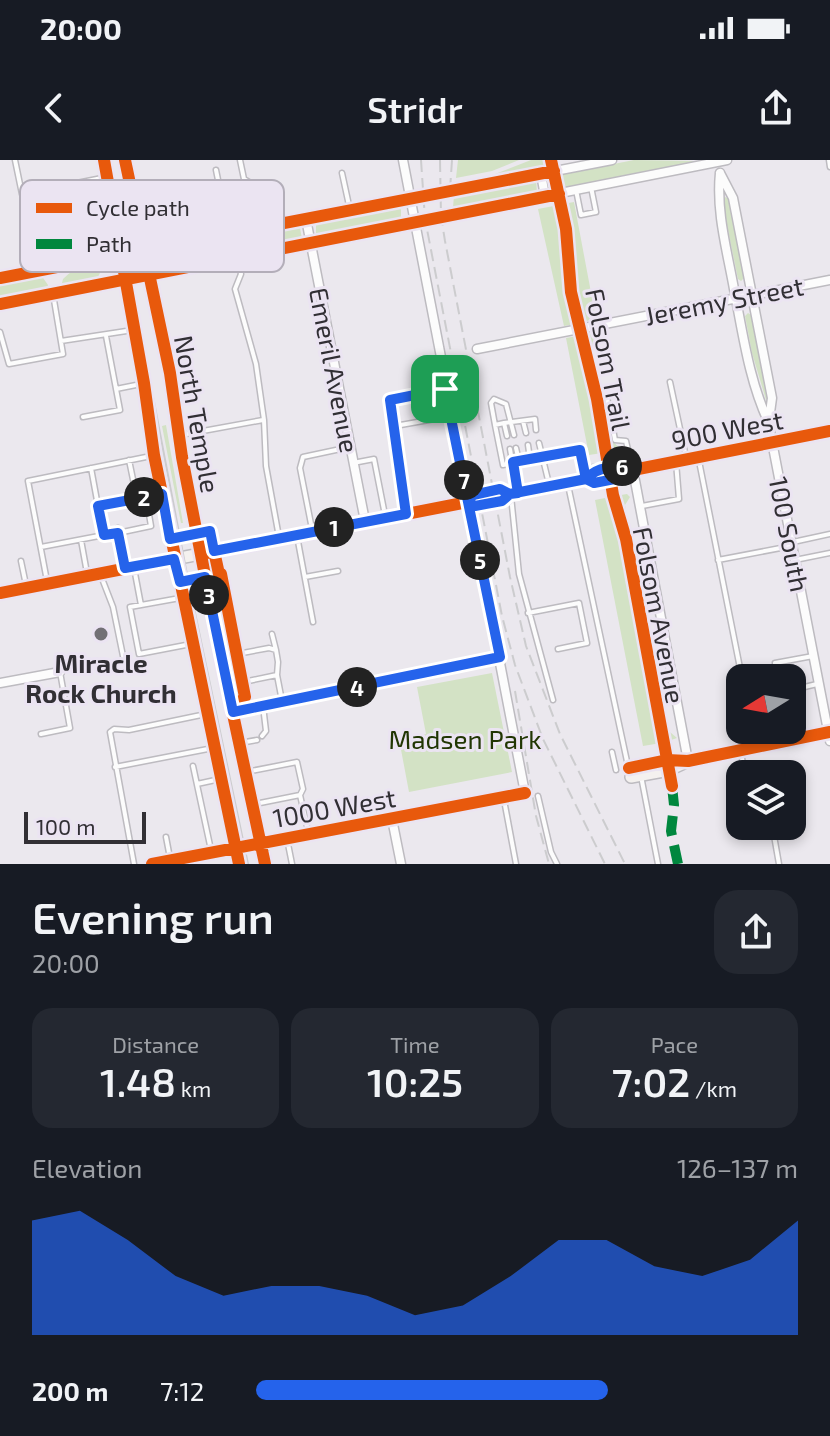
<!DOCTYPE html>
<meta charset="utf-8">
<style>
:root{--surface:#171b24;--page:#242831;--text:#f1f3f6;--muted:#9ea1a6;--accent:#2563eb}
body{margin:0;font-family:"Exo 2",sans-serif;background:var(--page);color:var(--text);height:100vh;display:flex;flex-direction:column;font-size:30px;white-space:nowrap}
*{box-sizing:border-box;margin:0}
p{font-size:26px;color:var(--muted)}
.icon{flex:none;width:44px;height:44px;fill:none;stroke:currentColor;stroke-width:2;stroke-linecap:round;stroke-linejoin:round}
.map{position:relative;height:704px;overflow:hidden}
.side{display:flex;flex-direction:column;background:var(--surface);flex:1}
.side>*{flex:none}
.needle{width:52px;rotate:259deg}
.tools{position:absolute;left:726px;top:504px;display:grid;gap:16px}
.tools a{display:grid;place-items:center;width:80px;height:80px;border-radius:16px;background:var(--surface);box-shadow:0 4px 12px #0003;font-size:40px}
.scale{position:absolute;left:24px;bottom:20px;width:122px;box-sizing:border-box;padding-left:8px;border:4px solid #312f34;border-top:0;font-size:22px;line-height:28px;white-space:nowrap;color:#312f34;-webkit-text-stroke:6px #ebe4f2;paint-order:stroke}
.pin{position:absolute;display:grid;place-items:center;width:68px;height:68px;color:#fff;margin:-34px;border-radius:16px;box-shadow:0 4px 12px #0006}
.km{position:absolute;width:40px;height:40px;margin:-20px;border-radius:50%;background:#222;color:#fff;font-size:22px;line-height:40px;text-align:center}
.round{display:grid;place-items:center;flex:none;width:84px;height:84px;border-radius:24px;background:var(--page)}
.headline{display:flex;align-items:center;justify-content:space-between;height:136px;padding:0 32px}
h1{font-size:44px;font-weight:600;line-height:60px}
.stats{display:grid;grid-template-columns:repeat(3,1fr);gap:12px;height:136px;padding:8px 32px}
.stats div{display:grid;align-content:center;border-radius:20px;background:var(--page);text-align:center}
.stats b{font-size:40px;font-weight:600}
.stats small{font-size:22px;font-weight:400}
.stats p{font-size:22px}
.chart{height:224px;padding:16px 32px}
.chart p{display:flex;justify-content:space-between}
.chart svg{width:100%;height:144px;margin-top:8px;fill:var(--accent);opacity:.7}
ul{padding:0 32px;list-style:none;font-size:26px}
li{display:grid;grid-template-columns:128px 96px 1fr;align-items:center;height:60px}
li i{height:20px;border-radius:10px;background:var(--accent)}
.status{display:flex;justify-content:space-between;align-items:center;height:56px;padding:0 40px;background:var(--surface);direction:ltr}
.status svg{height:22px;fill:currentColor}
header{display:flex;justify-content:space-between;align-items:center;height:104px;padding:0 32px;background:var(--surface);font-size:36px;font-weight:600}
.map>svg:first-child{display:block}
</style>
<div class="status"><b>20:00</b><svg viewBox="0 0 49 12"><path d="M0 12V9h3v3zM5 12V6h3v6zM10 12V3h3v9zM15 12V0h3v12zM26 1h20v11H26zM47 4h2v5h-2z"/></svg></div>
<header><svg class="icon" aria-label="back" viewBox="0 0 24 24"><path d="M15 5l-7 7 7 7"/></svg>Stridr<svg class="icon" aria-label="share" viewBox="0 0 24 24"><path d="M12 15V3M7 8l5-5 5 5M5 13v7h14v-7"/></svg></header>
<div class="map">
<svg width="830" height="704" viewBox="0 0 830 704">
<rect width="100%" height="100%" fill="#ebe8ee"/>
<path fill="#d3e2c5" d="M458,0h61l-27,11 -36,7z
M531,0h18l2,7 -74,14z
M634,0l60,1 -3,4 -126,24 -4,-2 -2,-9 4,-4z
M532,19l4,2 1,11 -2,2 -79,16 -3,-2 1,-13 3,-1z
M725,37l4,2 15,79 -3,3 -3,-2 -16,-78z
M574,42l22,117 -14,3 -6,-24 -13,-94z
M559,45l17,116 -1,3 -11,2 -26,-117z
M396,46l5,2v13l-81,16 -4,-3v-11l7,-4z
M295,65l5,3 2,11 -4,3 -117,22 -10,-5 1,-7 5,-4z
M92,105l8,8 -4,8 -19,4 -15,-2 1,-4 12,-11z
M41,115l7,10 -2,6 -46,9v-17z
M748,153l3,2 17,83 -2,2 -14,-47 -7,-37z
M584,174h10l-1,20 14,75 3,9 10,11 -14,3 -7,-55z
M577,176l16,55 9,62 -13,2 -23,-117z
M166,265l17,98h-2l-19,-97z
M627,334l3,3 -5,8 45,227 7,6 -12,4 -37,-207 -13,-39z
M610,337l13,39 38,207 -18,3 -48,-246z
M492,513l20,99 -103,20 -10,-53 27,-5 -9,-47z"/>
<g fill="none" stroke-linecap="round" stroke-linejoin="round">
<g stroke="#bdbbc0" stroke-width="7">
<path id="lane" d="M15,0l7,34 85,-17
M240,0l4,19 10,6 8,42
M829,0l1,7
M216,10l13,64
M342,13l8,37
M576,30l5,25 15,-3 -5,-25
M25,41l10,18 10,50
M156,45l5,-7 35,-7
M139,47l21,-1 2,12 -2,4 -19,4
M160,62l7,2 34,-6
M74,77l-3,-13 40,-8
M237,98l4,16 -6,15 21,75 8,56 2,46 13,71
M0,172l9,32 54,-10 -10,-60
M61,181l72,-11
M670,222l16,75
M116,229l25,-5
M607,237l8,43 11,1 6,26
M83,257l37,-7 -14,-74
M523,261l3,12
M504,263l31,-4 1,11
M495,265l-4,-22 3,-4 12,5 8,31
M395,266l56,-10
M181,275l82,-15
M507,276l-3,-13 -9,2 8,40 77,-15 5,27
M539,283l10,41
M528,285l2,14
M516,288l3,13
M510,289l7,41
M129,300l8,39
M699,301l43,217
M353,303l21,-4 11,56
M91,308l7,38
M568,325l60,281
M511,336l8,78 34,126
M642,346l37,-7 -3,-37
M406,352l-16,-112 55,-11
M118,368v5l33,-7 -5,-29
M312,369l-12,-61 3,-11 47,-10
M105,375l13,-2 7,33
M297,376l16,86
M81,380l6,33
M793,382l37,-8
M41,387l63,-12 -6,-29 61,-11
M718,400l73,-14
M795,400l35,-7
M21,401l5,24
M134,408l7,37
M101,416l12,31 10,49
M305,417l33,-6
M47,421l-19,-100 123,-25
M180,438l-50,9 9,47 52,-10
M528,453l51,-10 8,40 -29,6
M272,474l4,16
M221,497l48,-9 7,2 2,12 -1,13
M778,518l-3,-15 38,-7
M229,525l48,-10 5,26
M792,530l25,-6
M753,570l3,15
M41,574l29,-6 -10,-56
M262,576l4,-5 -3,-25
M240,583l17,-3
M612,592l4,18
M741,593l4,21
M193,606l18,84
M115,607l98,-19
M246,612l51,-10 6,27 -3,6
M641,616l17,88
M197,624l23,-5
M538,636l13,56 6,12
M504,640l12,64
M255,644l45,-9 8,36
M755,666l1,7 17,-3 6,34
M166,677l4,21
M287,679l5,25
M134,704l-24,-132 4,-3 15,1 77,-16"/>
</g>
<g stroke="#bdbbc0" stroke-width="11">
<path id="street" d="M403,0l122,633
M720,13c-4,39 7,77 14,116 9,45 15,91 34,132l62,320
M720,13l13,25 39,200 -3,22
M541,14l4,22
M306,59l59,302
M0,118l612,-118
M0,144l727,-144
M477,189l353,-69
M633,310l55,291
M0,523l60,-11
M233,552l267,-55
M392,659l9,45"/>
</g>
<g stroke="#bdbbc0" stroke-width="14">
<path id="secondary" d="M104,0l40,223 10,72 85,409
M125,0l45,213 12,84 39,201 44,206
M586,319l6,-8 31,-5 10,4
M468,342l5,-7 27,-6 10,5
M0,433l468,-91 7,4 27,-5 8,-7 76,-15c14,7 36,1 47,-9l197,-39
M629,608l38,-8 21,1 142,-29
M631,617l38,-7 15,-7
M152,704l373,-71"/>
</g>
<use href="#lane" stroke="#fcfcfc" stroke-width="4"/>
<use href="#street" stroke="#fcfcfc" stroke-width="8"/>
<use href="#secondary" stroke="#f4f1ef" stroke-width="11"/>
<path stroke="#ccccce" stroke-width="2" d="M111,0l19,116 58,304 60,284"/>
<path stroke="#ccccce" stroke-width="2" stroke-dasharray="12 6" stroke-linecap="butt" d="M421,0l4,59 77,397 13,49 28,74 62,125
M440,0l1,56 4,25 65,336 16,69 34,88 65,130
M450,30l2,-30
M515,531l21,125 13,48"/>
<path stroke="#00873e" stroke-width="10" stroke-dasharray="20 10" stroke-linecap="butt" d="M672,626l2,19 -3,26 7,33"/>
<g stroke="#ebe4f2" stroke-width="17">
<path id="cycleway" d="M104,0l40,223 10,72 85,409
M125,0l45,213 12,84 39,201 44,206
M551,0l15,69 5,63 26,107 16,96 13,44 46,247
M0,118l554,-107
M0,144l559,-110
M214,391l5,23h2l24,123 -3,3
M201,394l267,-52 7,4 27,-5 8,-7 76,-15c14,7 36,1 47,-9l197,-39
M0,433l174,-34
M629,608l38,-8 21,1 142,-29
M152,704l373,-71"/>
</g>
<use href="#cycleway" stroke="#e8590c" stroke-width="12"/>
</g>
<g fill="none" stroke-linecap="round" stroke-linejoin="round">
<g stroke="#fff" stroke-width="16">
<path id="route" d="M445,229l-55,11 16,114 -192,37 -4,-20 -40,8 -8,-45 -64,12 6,29 14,-2 7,35 49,-9 6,23 25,-5 28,135 267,-55 -32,-155 7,4 27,-5 8,-7 76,-15 8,4 31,-6 8,-7c-15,-6 -37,-3 -47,9l-6,-29 -67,12 5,31 -8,1 -10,-5 -27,6 -5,7 -23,-113"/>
</g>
<use href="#route" stroke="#2563eb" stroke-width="10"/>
</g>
<circle fill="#727075" stroke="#ebe4f2" stroke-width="3" cx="101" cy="474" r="8"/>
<g text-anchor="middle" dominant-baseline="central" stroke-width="6" stroke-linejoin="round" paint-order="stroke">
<g font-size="26" fill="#312f34" stroke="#ebe4f2">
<text transform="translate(724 140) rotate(-11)">Jeremy Street</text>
<text transform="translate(609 199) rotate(79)">Folsom Trail</text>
<text transform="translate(335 210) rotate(79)">Emeril Avenue</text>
<text transform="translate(198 254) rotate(80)">North Temple</text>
<text transform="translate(727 269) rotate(-11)">900 West</text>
<text transform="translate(790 374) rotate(79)">100 South</text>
<text transform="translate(660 455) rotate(79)">Folsom Avenue</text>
<text transform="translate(334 647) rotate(-10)">1000 West</text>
</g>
<g font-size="26" font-weight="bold" fill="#312f34" stroke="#ebe4f2">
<text x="101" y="502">Miracle<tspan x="101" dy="30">Rock Church</tspan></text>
</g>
<g font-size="26" fill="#213603" stroke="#ebe4f2">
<text x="465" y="578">Madsen Park</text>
</g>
</g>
<rect x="20" y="20" width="264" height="92" rx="12" fill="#ebe4f2" stroke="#b3aeb9" stroke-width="2"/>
<rect x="36" y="43" width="36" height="10" fill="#e8590c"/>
<rect x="36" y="79" width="36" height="10" fill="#00873e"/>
<g font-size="22" fill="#312f34">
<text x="86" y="56">Cycle path</text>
<text x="86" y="92">Path</text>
</g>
</svg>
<div class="tools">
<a><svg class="needle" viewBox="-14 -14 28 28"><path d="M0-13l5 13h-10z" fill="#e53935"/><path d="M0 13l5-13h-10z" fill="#9ea1a6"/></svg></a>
<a><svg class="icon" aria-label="layers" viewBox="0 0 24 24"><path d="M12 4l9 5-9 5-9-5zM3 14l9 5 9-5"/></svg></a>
</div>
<div class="scale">100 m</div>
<div class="pin" style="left:445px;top:229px;background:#1e9e55"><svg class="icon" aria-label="arrive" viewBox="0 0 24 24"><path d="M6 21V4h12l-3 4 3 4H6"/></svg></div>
<b class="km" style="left:334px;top:367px">1</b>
<b class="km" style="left:144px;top:337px">2</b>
<b class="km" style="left:209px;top:435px">3</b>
<b class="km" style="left:357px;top:527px">4</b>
<b class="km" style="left:480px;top:400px">5</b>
<b class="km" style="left:622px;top:306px">6</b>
<b class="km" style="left:464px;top:320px">7</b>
</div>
<section class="side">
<div class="headline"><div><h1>Evening run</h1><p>20:00</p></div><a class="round"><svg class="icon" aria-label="share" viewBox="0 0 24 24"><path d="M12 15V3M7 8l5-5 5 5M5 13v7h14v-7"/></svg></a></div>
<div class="stats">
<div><p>Distance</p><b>1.48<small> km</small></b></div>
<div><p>Time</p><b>10:25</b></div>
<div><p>Pace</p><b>7:02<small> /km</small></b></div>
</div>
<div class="chart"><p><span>Elevation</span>126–137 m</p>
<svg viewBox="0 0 160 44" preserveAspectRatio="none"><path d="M0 44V9L10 6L20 15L30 26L40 32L50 29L60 29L70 32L80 38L90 35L100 26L110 15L120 15L130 23L140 26L150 21L160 9V44z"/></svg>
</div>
<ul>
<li><b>200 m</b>7:12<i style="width:65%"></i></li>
</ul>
</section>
